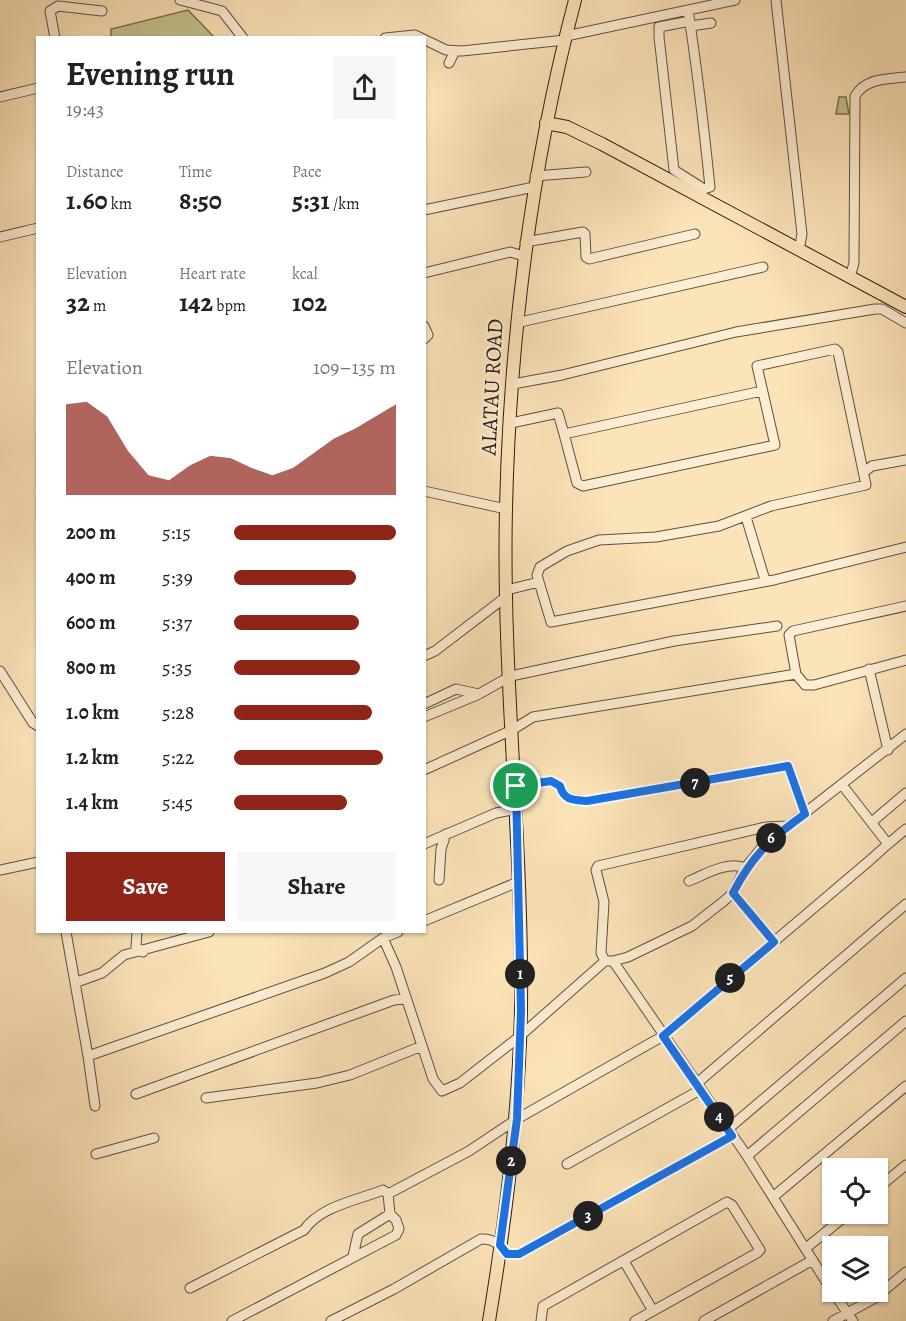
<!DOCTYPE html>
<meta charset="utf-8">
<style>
:root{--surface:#fff;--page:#f6f6f6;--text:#222;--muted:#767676;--accent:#8f2418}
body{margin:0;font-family:Alegreya,serif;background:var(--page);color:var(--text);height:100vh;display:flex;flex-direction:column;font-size:22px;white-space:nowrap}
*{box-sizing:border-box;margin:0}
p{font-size:20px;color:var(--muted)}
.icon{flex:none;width:33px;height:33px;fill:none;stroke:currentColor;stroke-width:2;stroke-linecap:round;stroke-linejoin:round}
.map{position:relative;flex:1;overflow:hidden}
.side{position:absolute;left:36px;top:36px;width:390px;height:897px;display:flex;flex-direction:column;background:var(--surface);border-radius:0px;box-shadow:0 2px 4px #0004}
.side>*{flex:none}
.controls{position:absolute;left:822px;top:1158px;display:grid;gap:12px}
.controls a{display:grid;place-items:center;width:66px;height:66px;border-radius:0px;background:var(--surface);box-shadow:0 2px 4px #0004;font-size:30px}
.pin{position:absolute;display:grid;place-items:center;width:51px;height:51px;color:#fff;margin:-26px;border:3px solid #fff;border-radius:50%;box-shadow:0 2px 6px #0007}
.km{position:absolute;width:30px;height:30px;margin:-15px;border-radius:50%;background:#222;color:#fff;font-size:16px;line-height:30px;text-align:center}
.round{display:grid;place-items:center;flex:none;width:63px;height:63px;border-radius:0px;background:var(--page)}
.overview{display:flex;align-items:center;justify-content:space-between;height:102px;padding:0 30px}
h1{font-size:33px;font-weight:700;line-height:45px}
.figures{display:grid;grid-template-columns:repeat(3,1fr);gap:9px;height:102px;padding:6px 30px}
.figures div{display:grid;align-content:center}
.figures b{font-size:26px;font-weight:700}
.figures small{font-size:16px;font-weight:400}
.figures p{font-size:16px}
.chart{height:168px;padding:12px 30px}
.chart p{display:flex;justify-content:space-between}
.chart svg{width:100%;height:108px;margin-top:6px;fill:var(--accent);opacity:.7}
.action{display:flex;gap:12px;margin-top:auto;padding:12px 30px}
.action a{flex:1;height:69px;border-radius:0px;background:var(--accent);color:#fff;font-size:24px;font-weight:700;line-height:69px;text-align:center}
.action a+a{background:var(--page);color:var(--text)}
ul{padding:0 30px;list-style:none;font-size:20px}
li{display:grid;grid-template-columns:96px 72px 1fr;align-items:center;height:45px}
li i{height:15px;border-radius:8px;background:var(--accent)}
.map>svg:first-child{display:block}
</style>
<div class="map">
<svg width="906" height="1321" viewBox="0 0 906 1321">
<rect width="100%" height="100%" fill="#fce4b9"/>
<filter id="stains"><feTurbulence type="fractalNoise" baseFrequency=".00333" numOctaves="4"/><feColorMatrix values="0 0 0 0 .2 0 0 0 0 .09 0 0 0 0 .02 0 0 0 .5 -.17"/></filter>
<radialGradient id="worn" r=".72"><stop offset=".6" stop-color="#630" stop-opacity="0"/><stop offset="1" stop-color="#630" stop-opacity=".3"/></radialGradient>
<path fill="#c3c38c" stroke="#777052" stroke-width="1.5" d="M188,10l26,27h-103v-8z
M839,97h7l3,17h-13z"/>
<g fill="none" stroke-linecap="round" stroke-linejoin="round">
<g stroke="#5f4f40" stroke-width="11">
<path id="minor" d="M180,0l42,11 21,27
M776,0l26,234 -3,16
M688,10c9,58 16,118 22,177l-6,2 -30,-19 -15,-133v-10l31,-6
M691,26l20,-3
M566,36l169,-36
M55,38l-5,-27 8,-5 44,5
M385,38l30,-3 31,15 16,1 103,-11
M449,63l6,-12
M0,97l38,-9
M535,176l51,-4
M424,210l110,-23
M0,237l38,-9
M525,242l58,-10 2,2 1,23 3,2 106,-25
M424,273l86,-21 14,4
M850,277l4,-14 1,-167c11,-18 32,-17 51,-19
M516,323l247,-56
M424,326l4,9 -4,4
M513,384l49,-9 174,-43 139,-23h7l24,14
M511,423l47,-10 6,21 198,-43
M864,472l8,-6 34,-6
M424,491l82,18
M746,517l19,63
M539,582l12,40 223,-42 132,-33
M507,590l32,-8 -2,-7 3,-8 27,-16 32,-11 57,-3 63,-11 52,-20 95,-21 -28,-133 -3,-3 -78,17 18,79 -192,41 -6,-3 -13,-49
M906,606l-113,25 -4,4 7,39 9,11h9l92,-25
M424,656l11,-5 72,-55
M869,669l19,81
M0,671l33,52 5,3
M424,704l32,-15 23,5 32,-18 163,-35 103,-15
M424,717l53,-22
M424,770l88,-40 21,-13 263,-43
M516,786l35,-5 9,5c4,15 14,13 27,15l201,-35 17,48
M873,821l33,-28
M424,844l72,-31 21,-4
M888,844l18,-15
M0,870l38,-8
M439,880l2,-31 5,-15
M689,881c15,-6 40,-21 56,-13
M733,893l41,49
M424,921l94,-39
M66,932l22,124 237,-83 24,-11 34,-24 13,29 37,112 9,12 18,-8 59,-46 86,-76h8l134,195 85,135
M137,932l-1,15 7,5
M383,938l15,-6
M605,961l-4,-8 3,-51 -8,-32 2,-4 168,-39 21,-1
M613,961l15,-4 64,-31 32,-25 9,-8 12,-25 20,-24 141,-110
M77,982l25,-9 22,-18 85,-23
M88,1056l7,50
M696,1084l210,-180
M136,1094l258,-94 12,-1
M206,1098l111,-15 33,-8 72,-29
M728,1129l178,-151
M96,1154l58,-16
M747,1156l159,-135
M567,1164l133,-74
M878,1188l28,-23
M773,1197l133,-111
M806,1248l42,-34
M353,1256l5,-22 32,-20
M624,1261l29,50
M190,1288l114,-58c17,-24 51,-29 79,-40l5,4
M833,1292l20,29
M232,1321l164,-86 3,-6 -3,-9 -6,-6 -2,-20 81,-43 48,-32 146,-83 206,-175 19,-17 -45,-58
M331,1321l63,-32 87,-50c12,-1 19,6 26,15h12l213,-118
M541,1321l2,-15 184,-104 5,3 28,45 -3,3 -122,68
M704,1321l107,-60
M833,1321l42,-23 31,-26"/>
</g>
<g stroke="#2b1d17" stroke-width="14">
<path id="major" d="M546,123l21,4 35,17 304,163
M489,1321c17,-103 30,-207 32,-312 2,-167 -19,-334 -15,-501 4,-172 25,-341 69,-508"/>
</g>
<use href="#minor" stroke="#fdedd2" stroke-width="9"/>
<use href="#major" stroke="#fce4b9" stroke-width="12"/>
</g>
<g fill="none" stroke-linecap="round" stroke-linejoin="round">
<g stroke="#fff" stroke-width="12">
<path id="route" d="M788,766l17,48c-34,24 -53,42 -72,79l41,49 -111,94 69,100 -213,118h-12l-7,-9 17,-126 4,-108 -5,-225 35,-5 9,5c4,15 14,14 27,15z"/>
</g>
<use href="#route" stroke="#1a73e8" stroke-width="8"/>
</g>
<g text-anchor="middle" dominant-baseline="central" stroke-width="4.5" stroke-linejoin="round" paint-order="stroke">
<g font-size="22" fill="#2b1d17" stroke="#fdedd2">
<text transform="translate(492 387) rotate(-87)">ALATAU ROAD</text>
</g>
</g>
<rect width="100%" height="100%" filter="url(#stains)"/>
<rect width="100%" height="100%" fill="url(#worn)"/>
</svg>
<div class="controls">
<a><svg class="icon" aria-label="locate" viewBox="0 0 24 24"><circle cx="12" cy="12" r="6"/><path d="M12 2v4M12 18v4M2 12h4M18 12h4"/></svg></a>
<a><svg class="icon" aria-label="layers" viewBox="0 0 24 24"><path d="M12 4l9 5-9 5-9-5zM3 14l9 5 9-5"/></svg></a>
</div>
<div class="pin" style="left:516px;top:786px;background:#1e9e55"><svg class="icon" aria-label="arrive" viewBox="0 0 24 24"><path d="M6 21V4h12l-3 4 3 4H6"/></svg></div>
<b class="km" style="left:520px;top:974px">1</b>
<b class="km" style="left:511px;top:1161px">2</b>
<b class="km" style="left:588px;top:1216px">3</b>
<b class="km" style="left:719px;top:1117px">4</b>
<b class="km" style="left:730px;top:978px">5</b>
<b class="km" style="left:771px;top:838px">6</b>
<b class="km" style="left:695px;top:783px">7</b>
<section class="side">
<div class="overview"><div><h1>Evening run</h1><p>19:43</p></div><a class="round"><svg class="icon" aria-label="share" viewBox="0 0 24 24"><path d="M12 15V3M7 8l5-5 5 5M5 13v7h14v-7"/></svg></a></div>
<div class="figures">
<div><p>Distance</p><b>1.60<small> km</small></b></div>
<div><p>Time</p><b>8:50</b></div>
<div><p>Pace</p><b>5:31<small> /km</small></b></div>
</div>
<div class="figures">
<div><p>Elevation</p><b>32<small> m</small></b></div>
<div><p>Heart rate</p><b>142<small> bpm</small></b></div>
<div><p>kcal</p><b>102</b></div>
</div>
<div class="chart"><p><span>Elevation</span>109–135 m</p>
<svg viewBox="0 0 160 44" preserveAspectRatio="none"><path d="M0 44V7L10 6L20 12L30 26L40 36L50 38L60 32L70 28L80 29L90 33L100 36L110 33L120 27L130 21L140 17L150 12L160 7V44z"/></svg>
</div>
<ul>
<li><b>200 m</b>5:15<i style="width:100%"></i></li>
<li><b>400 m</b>5:39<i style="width:75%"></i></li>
<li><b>600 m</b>5:37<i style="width:77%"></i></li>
<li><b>800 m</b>5:35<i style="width:78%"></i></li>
<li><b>1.0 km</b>5:28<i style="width:85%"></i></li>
<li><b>1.2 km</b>5:22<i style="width:92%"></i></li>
<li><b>1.4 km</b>5:45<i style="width:70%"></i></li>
</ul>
<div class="action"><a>Save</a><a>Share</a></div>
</section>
</div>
